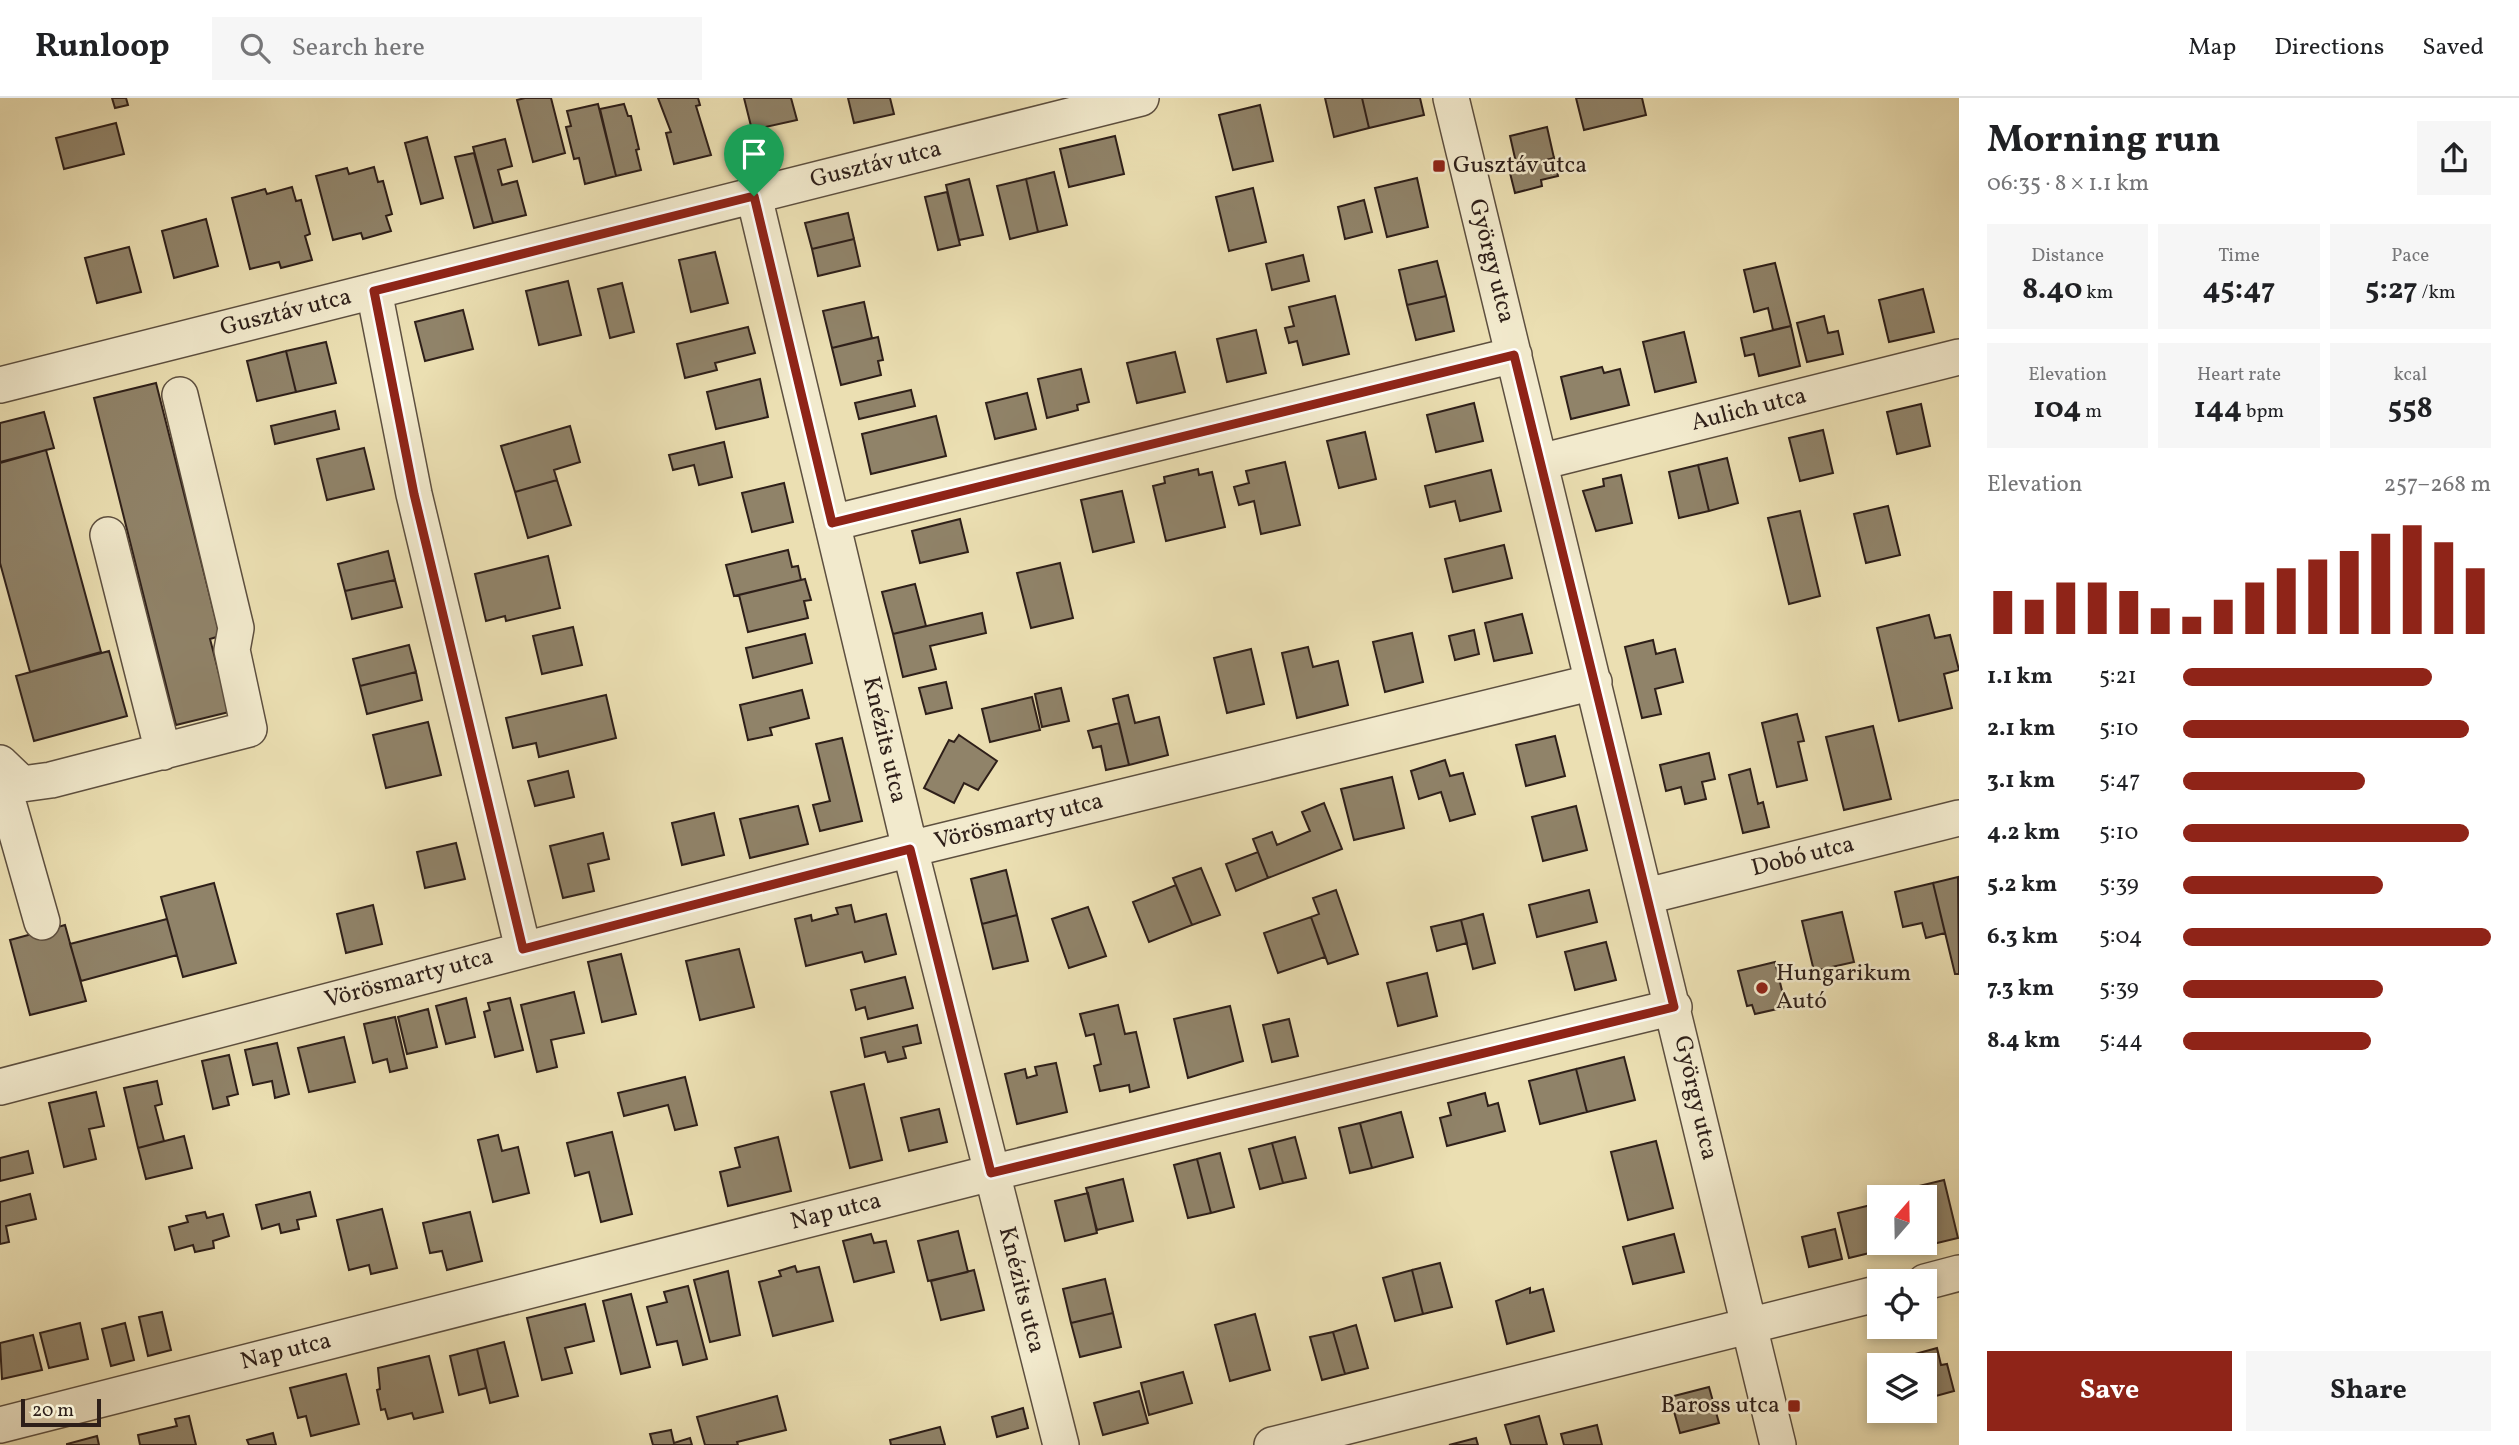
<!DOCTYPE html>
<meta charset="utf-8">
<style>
:root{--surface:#fff;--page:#f6f6f6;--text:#202124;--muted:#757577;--line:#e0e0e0;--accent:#8f2418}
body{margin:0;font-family:Vollkorn,serif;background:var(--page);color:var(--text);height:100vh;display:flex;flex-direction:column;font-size:26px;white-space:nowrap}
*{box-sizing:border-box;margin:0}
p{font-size:23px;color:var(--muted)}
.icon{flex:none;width:38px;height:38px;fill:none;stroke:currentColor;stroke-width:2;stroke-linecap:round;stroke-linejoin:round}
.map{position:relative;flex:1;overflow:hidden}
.sheet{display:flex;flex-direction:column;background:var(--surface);width:560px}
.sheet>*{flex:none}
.needle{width:46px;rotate:20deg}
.buttons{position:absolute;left:1867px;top:1087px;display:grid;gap:14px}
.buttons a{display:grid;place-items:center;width:70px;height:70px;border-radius:0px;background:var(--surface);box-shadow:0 4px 10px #0003;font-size:35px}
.scale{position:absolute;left:21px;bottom:18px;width:80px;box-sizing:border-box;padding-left:7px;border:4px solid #2e1f19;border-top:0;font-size:19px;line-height:24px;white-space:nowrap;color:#2e1f19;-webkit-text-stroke:5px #f2eacd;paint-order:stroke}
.pin{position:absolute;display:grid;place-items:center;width:60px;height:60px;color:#fff;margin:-72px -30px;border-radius:50% 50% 50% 0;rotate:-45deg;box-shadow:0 0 7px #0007}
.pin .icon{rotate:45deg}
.round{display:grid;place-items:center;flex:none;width:74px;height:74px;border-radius:0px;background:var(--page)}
.overview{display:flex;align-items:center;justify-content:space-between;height:119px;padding:0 28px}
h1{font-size:38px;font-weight:700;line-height:52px}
.metrics{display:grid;grid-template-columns:repeat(3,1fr);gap:10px;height:119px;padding:7px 28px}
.metrics div{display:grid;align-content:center;border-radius:0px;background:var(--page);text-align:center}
.metrics b{font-size:30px;font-weight:700}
.metrics small{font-size:19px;font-weight:400}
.metrics p{font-size:19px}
.chart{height:196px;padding:14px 28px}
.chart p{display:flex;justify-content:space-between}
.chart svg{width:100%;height:126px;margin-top:7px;stroke:var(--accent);stroke-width:6}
.action{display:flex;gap:14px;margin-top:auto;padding:14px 28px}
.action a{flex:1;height:80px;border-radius:0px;background:var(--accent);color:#fff;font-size:28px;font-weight:700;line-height:80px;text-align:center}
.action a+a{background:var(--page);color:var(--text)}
ul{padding:0 28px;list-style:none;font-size:23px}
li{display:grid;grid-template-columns:112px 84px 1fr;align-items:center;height:52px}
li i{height:18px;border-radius:9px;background:var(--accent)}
header{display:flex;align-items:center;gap:42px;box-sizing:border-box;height:98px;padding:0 35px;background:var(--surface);border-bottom:2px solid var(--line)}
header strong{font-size:33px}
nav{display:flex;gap:38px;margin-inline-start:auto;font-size:24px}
.search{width:490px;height:63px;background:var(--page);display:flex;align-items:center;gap:18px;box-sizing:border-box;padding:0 24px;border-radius:0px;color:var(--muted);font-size:26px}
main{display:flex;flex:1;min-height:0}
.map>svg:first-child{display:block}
</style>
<header>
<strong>Runloop</strong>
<div class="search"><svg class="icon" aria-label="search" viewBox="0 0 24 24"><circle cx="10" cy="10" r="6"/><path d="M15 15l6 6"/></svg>Search here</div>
<nav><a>Map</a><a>Directions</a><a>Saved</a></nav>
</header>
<main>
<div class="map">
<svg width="1959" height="1347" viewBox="0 0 1959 1347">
<rect width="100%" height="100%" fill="#ebdfb2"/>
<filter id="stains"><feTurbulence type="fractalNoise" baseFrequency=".00286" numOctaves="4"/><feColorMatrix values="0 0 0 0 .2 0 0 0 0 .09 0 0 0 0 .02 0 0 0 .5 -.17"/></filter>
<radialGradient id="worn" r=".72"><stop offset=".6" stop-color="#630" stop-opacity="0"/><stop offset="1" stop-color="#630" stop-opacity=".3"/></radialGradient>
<path fill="#908369" stroke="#2e1f19" stroke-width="2" d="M112,0h14l2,7 -13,3z
M525,0h26l14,55 -32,9 -16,-62z
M658,0h40l2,7 -4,1 15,49 -37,9 -8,-31 5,-1z
M744,0h47l6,22 -45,10z
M848,0h42l4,16 -40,9z
M1325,0h37l7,30 -35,9z
M1362,0h58l4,17 -55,13z
M1576,0h66l4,17 -62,15z
M598,6l18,72 -31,8 -6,-26 -5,1 -8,-32 5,-1 -4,-15z
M624,6l4,12h3l8,33 -3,1 5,20 -25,6 -16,-67z
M1260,7l13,56 -40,9 -14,-55z
M116,25l8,31 -60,15 -8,-31z
M1547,29l7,31 -37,9 -7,-31z
M1115,38l9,38 -55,13 -9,-38z
M427,39l16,61 -22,6 -16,-61z
M505,41l7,27 -14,4 4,15 15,-4 9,34 -33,8 -20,-76z
M474,55l19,70 -19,5 -19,-71z
M1554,60l4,18 -17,4 1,6 -27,7 -5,-20 8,-2 -1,-4z
M374,69l4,15 5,-1 9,33 -6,2 5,15 -28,8 -2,-6 -28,7 -17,-64 31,-8 2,6z
M1054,74l13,53 -29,7 -12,-53z
M1417,80l11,49 -41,10 -12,-49z
M969,81l14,56 -24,5 -13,-55z
M1026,81l12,53 -28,7 -13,-53z
M292,89l4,14 5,-1 9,34 -5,2 7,24 -31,8 -2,-6 -29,7 -18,-71 33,-9 2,5z
M1253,90l13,54 -37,9 -13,-54z
M947,94l13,53 -22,5 -13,-53z
M1364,102l8,32 -27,7 -7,-32z
M848,115l6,26 -42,10 -7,-26z
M206,121l12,47 -44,12 -12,-47z
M854,141l6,27 -42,10 -6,-27z
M129,149l12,45 -44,11 -12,-45z
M715,154l13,51 -37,9 -12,-52z
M1303,157l6,26 -37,9 -6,-26z
M1437,163l9,35 -39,9 -8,-35z
M1775,165l16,63 -18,4 -5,-22 -14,4 -10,-42z
M568,183l13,54 -42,10 -13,-54z
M622,185l12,49 -24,6 -12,-49z
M1923,191l11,43 -45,10 -10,-42z
M1335,198l14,58 -46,11 -6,-24 -8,2 -4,-15 9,-2 -5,-19z
M1446,198l8,35 -38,9 -9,-35z
M864,204l8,36 -40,10 -9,-37z
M463,212l10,39 -48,12 -10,-39z
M1824,218l4,17 10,-2 5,23 -36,8 -10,-39z
M1791,228l9,40 -41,10 -5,-22 -9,2 -4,-18z
M748,229l7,26 -40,10 2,7 -32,8 -8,-34z
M1256,232l10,43 -39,9 -10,-43z
M1684,234l12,50 -41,10 -12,-50z
M878,239l5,23 -5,1 3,14 -40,10 -9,-37z
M326,244l10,41 -40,9 -10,-41z
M286,253l10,41 -39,9 -10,-40z
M1175,254l10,40 -48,11 -10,-40z
M1602,269l2,6 16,-4 9,36 -58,14 -10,-42z
M1081,271l8,33 -12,3 1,5 -31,8 -9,-39z
M760,281l8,38 -52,12 -9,-37z
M156,285l64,253 -10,3 19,73 -53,13 -82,-327z
M911,292l4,16 -56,13 -4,-16z
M1027,295l9,36 -41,10 -9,-36z
M1474,305l9,38 -47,11 -9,-37z
M1921,306l9,42 -33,8 -10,-42z
M335,313l4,18 -64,15 -4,-18z
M44,314l10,36 -54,14v-39z
M936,318l10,40 -75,18 -9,-40z
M570,328l10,36 -26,8 3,10 -42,12 -14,-46z
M1823,332l10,43 -33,8 -11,-43z
M1365,334l11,47 -37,9 -12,-47z
M724,344l8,35 -33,8 -5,-20 -21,5 -4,-15z
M364,350l10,41 -47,11 -10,-41z
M46,352l55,202 -71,20 -30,-109v-100z
M1727,360l11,45 -29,8 -11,-46z
M1285,364l15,63 -39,9 -7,-33 -15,4 -5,-18 15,-4 -3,-12z
M1698,367l11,46 -30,7 -10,-46z
M1198,371l1,6 13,-3 13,55 -59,14 -13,-55 12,-3 -1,-6z
M1491,372l10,41 -41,10 -5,-20 -25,6 -5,-21z
M1621,377l11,48 -36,8 -13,-40 21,-5 -1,-7z
M557,382l14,45 -43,13 -13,-46z
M784,385l9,39 -41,10 -10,-39z
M1122,393l12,51 -41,10 -12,-52z
M1888,408l12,49 -34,8 -12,-49z
M1800,413l20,85 -31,8 -21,-86z
M960,421l8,33 -48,11 -8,-32z
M1504,447l8,33 -59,14 -8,-33z
M788,452l4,17 6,-1 3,14 -67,16 -8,-31z
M388,453l7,29 -50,11 -7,-27z
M548,458l12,52 -54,13 -1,-5 -19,5 -11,-47z
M1060,465l13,55 -42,10 -14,-55z
M805,481l6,21 -7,1 4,17 -60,14 -9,-37z
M395,482l7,27 -50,12 -7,-28z
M915,486l11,42 -33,8 -11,-42z
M982,515l4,20 -56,13 6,23 -33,8 -10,-43z
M1522,516l10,39 -38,8 -9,-38z
M1929,517l6,23 15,-3 9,35 -15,4 8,34 -53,13 -22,-93z
M573,529l9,38 -40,9 -9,-38z
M1474,532l5,24 -24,6 -6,-24z
M1412,535l11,49 -38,10 -12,-50z
M805,536l7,29 -59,15 -7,-30z
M1653,542l3,14 19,-5 8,33 -28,7 6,25 -19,4 -17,-71z
M409,547l7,27 -56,14 -7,-27z
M1308,549l5,20 25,-6 10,44 -51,13 -15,-65z
M1251,551l13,55 -37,9 -13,-55z
M109,553l18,65 -93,25 -18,-65z
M416,574l6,28 -55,14 -7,-28z
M946,584l6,26 -26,6 -7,-26z
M1061,590l8,33 -27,6 -7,-33z
M802,592l7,28 -39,10 2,7 -24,5 -8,-35z
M606,597l10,43 -77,19 -3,-14 -23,5 -7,-30z
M1128,597l7,28 24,-6 9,38 -39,10 -16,-66z
M1032,599l8,33 -50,12 -8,-33z
M1797,616l7,27 -6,1 9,38 -30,7 -15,-64z
M428,624l13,53 -55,13 -13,-53z
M1119,625l10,42 -23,5 -5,-24 -8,2 -5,-17z
M1873,628l18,73 -47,11 -18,-73z
M959,637l38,26 -19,29 -14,-7 -10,20 -30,-15 25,-48 5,2z
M1555,638l10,40 -39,10 -10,-41z
M842,640l20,83 -42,10 -7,-26 17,-4 -14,-57z
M1709,655l6,26 -13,3 4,17 -21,5 -4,-17 -15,4 -6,-26z
M1445,662l5,16 13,-3 12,41 -25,7 -9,-29 -22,7 -8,-28z
M1750,671l8,35 5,-2 6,25 -26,6 -14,-58z
M568,673l6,26 -39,9 -7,-25z
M1392,679l12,51 -50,12 -13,-51z
M1324,705l18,46 -74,29 -15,-39 19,-7 5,13 33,-14 -8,-19z
M798,708l10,38 -58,14 -10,-39z
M1576,708l11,44 -44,11 -11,-44z
M714,715l10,42 -42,10 -10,-42z
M603,735l6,26 -21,5 6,27 -31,7 -13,-52z
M456,745l9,36 -40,9 -8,-36z
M1258,754l10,26 -32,13 -10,-27z
M1201,770l19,47 -28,10 -19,-47z
M1006,772l11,45 -35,9 -11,-45z
M1958,779l1,97h-4l-22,-91z
M214,785l22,80 -53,14 -22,-80z
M1933,785l12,50 -19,5 -4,-15 -19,4 -8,-35z
M1176,787l16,40 -43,17 -16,-40z
M1336,792l22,64 -30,10 -17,-47 8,-3 -6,-16z
M1589,792l8,32 -60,15 -8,-32z
M373,807l9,39 -36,9 -9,-39z
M851,807l4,17 31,-8 10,40 -31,8 -3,-10 -56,14 -11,-47 16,-4 1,6 26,-7 -2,-6z
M1088,809l18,49 -37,12 -17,-49z
M1842,814l12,50 -40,9 -12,-50z
M1483,816l12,49 -22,6 -12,-49z
M1017,817l11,46 -35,8 -11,-45z
M1311,819l14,40 -47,16 -14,-40z
M167,821l10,36 -96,26 -11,-37z
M1461,822l6,23 -30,8 -6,-24z
M65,827l21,76 -56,14 -20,-75z
M1606,844l10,38 -41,10 -10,-38z
M739,851l15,58 -54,13 -14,-59z
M621,856l15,60 -34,8 -14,-60z
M1775,864l11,45 -31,7 -3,-9 -5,1 -9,-35z
M1427,875l10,43 -39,10 -11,-43z
M905,879l8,31 -45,11 -3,-12 -9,3 -5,-20z
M574,894l10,41 -33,7 6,27 -20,5 -16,-67z
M466,900l9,39 -29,7 -10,-38z
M510,900l13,52 -28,7 -11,-45 6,-2 -2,-7z
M1118,907l7,29 11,-2 13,55 -19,5 -1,-7 -29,6 -6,-25 7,-2 -7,-30 -8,2 -6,-22z
M1230,908l13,55 -55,17 -14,-59z
M428,911l9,38 -30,7 -9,-37z
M395,919l12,51 -17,4 -3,-13 -14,4 -9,-39z
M1289,921l9,37 -26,6 -9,-37z
M917,927l4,18 -18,4 3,11 -18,4 -3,-10 -20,5 -4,-19z
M344,939l11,45 -46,10 -11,-44z
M277,945l12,51 -14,4 -3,-17 -19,4 -8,-35z
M229,957l9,39 -11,3 2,8 -16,4 -11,-48z
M1624,959l11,43 -48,12 -11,-43z
M1056,965l11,49 -50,12 -12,-50 20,-5 2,9 10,-3 -2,-8z
M1576,971l11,43 -47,12 -11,-43z
M685,979l12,48 -22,5 -7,-25 -44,11 -6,-23z
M157,983l5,23 -7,2 9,35 -26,7 -14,-60z
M864,986l18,76 -32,8 -19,-76z
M96,994l8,34 -15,3 7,30 -32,8 -15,-64z
M1485,995l3,13 10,-3 7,28 -58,15 -7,-28 11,-3 -3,-12z
M939,1011l8,33 -38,9 -8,-33z
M1401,1014l12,45 -41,11 -12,-45z
M1360,1025l12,45 -22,5 -11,-45z
M612,1034l20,82 -31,8 -12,-50 -14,4 -8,-33z
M498,1037l4,16 16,-4 11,46 -36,9 -15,-62z
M184,1038l8,32 -46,11 -8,-31z
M778,1039l13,54 -63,15 -8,-34 20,-5 -5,-19z
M1295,1039l11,41 -23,5 -11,-40z
M1656,1043l17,67 -45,12 -17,-68z
M1272,1045l11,40 -23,6 -11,-40z
M28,1053l5,22 -33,8v-23z
M1220,1055l14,54 -23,6 -14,-54z
M1197,1061l14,54 -23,5 -14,-53z
M1123,1081l10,42 -36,9 -11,-42z
M1944,1082l14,58 -25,6 -8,-47h-4l-2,-11z
M310,1094l6,24 -19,4 2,9 -18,4 -2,-9 -17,5 -6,-24z
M1088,1095l9,40 -32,8 -10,-40z
M30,1096l6,25 -30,7 3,16 -9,2v-42z
M1875,1106l5,38h5l1,7 -37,9 -11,-45z
M382,1111l15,59 -26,6 -2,-9 -20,5 -12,-50z
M205,1114l2,6 16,-4 6,22 -16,5 1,7 -19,4 -2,-7 -18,5 -6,-23 19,-5 -2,-6z
M470,1114l12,49 -35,9 -5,-19 -12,2 -7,-30z
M1925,1114l8,32 -31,8 -3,-10h26z
M1835,1131l7,30 -33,8 -7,-30z
M958,1133l10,41 -40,9 -10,-40z
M871,1136l3,9 12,-2 8,31 -40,10 -11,-41z
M1674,1136l10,38 -51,12 -10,-37z
M1440,1165l12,44 -29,7 -11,-44z
M795,1168l2,6 22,-5 14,54 -60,15 -14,-54 22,-6 -2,-5z
M974,1172l10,40 -43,10 -10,-39z
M1412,1172l11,44 -28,7 -12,-43z
M728,1173l12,64 -30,7 -16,-62z
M1105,1181l8,34 -42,10 -8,-34z
M688,1188l19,73 -24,6 -6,-24 -20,4 -10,-38 20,-5 -3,-10z
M1530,1190v5l13,-4 11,42 -47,13 -11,-43z
M631,1196l19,73 -29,7 -18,-73z
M585,1206l9,37 -29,7 7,25 -30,7 -15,-62z
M162,1214l9,38 -23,6 -9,-39z
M1113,1215l8,34 -41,10 -9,-34z
M1255,1216l15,56 -40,11 -15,-56z
M80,1225l8,36 -39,9 -9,-35z
M125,1225l9,37 -23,6 -9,-37z
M1356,1227l12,43 -23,6 -12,-42z
M1333,1234l12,42 -23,6 -12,-43z
M33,1237l9,35 -40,9 -2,-36z
M504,1244l14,54 -28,7 -13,-54z
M1937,1250l4,17 6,-1 7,27 -29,8v-34h-31l-1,-5z
M477,1251l9,39 -27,7 -9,-39z
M429,1258l14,56 -29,7 -2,-6 -24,6 -3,-10 -4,1 -4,-20 3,-1 -2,-21z
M1183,1274l9,31 -43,12 -8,-32z
M346,1276l13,50 -48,12 -5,-20 -8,2 -8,-30z
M1709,1289l10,36 -39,10 -10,-36z
M1139,1293l9,32 -45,12 -9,-32z
M777,1298l9,34 -49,12 1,3h-33l-8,-28z
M1023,1310l5,20 -31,9 -5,-20z
M189,1318l7,29h-56l-2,-10 39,-9 -2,-7z
M1539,1318l8,29h-36l-6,-20z
M1597,1327l5,20h-38l-3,-11z
M940,1329l5,18h-54l-1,-5z
M671,1332l3,13 16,-5 2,7h-39l-3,-11z
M273,1335l3,12h-27l-2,-5z
M97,1338l2,9h-32v-1z
M1476,1340l2,7h-29z"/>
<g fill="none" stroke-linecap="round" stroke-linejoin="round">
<g stroke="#5d4f3f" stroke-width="38">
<path id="minor" d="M1451,0l327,1347
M754,98l156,653 151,596
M374,193l40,203 109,455
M0,287l1141,-287
M1540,364l419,-105
M832,425l682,-168
M108,437l55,217
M0,665l22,21 29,-4 198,-51 -17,-79 4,-22 -56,-233
M4,669l3,32 35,123
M1647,798l312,-78
M0,989l910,-238 684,-167
M1925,1184l34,-9
M0,1327l991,-252 683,-166
M1272,1347l608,-152"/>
</g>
<use href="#minor" stroke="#f2eacd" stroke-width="35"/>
</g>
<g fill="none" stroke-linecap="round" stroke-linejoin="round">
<g stroke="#fff" stroke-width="14">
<path id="route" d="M754,98l78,327 682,-168 160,652 -683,166 -81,-324 -387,100 -109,-455 -40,-203z"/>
</g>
<use href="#route" stroke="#8f2418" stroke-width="9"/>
</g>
<g fill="#8f2418" stroke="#f2eacd" stroke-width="2.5">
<rect x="1432" y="61" width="14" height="14" rx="3.5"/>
<circle cx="1762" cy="890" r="7"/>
<rect x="1787" y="1301" width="14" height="14" rx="3.5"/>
</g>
<g text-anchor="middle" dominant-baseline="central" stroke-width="5" stroke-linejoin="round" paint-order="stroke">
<g font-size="24" fill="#2e1f19" stroke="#f2eacd">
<text transform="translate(876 67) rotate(-14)">Gusztáv utca</text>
<text transform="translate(1491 163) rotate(76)">György utca</text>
<text transform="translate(286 215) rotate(-14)">Gusztáv utca</text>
<text transform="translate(1749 312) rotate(-14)">Aulich utca</text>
<text transform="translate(884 642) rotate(77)">Knézits utca</text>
<text transform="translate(1019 724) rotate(-14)">Vörösmarty utca</text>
<text transform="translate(1803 759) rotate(-14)">Dobó utca</text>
<text transform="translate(409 881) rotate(-15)">Vörösmarty utca</text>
<text transform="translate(1695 1000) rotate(77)">György utca</text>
<text transform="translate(836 1114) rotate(-14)">Nap utca</text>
<text transform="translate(1021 1192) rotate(76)">Knézits utca</text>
<text transform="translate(286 1254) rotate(-14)">Nap utca</text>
</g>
<g font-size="24" fill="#2e1f19" stroke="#f2eacd" text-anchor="start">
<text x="1453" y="68">Gusztáv utca</text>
<text x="1776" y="876">Hungarikum<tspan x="1776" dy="28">Autó</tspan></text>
<text x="1780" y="1308" text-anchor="end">Baross utca</text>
</g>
</g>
<rect width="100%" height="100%" filter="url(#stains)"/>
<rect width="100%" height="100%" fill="url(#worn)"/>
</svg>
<div class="buttons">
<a><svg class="needle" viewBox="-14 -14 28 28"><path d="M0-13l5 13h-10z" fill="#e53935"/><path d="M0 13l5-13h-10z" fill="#757577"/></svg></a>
<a><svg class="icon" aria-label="locate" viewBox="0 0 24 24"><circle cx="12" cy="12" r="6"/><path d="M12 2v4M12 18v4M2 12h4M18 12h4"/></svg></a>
<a><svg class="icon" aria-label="layers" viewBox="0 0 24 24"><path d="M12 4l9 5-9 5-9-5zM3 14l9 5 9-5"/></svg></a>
</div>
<div class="scale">20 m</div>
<div class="pin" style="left:754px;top:98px;background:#1e9e55"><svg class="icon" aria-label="arrive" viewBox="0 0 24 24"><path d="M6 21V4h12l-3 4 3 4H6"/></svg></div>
</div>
<section class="sheet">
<div class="overview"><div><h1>Morning run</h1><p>06:35 · 8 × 1.1 km</p></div><a class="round"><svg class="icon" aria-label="share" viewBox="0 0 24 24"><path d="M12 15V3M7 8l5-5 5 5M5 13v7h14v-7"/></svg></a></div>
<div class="metrics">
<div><p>Distance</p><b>8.40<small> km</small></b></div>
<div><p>Time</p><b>45:47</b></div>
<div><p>Pace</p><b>5:27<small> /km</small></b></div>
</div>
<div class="metrics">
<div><p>Elevation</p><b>104<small> m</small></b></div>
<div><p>Heart rate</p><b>144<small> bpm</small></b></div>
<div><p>kcal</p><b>558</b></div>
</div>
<div class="chart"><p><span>Elevation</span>257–268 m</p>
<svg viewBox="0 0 160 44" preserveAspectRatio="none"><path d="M5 44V29M15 44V32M25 44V26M35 44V26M45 44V29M55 44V35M65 44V38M75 44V32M85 44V26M95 44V21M105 44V18M115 44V15M125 44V9M135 44V6M145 44V12M155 44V21"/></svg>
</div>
<ul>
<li><b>1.1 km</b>5:21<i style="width:81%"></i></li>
<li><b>2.1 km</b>5:10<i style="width:93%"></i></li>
<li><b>3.1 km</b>5:47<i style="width:59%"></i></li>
<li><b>4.2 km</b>5:10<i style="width:93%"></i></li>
<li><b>5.2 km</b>5:39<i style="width:65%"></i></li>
<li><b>6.3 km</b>5:04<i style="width:100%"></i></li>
<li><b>7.3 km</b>5:39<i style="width:65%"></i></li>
<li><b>8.4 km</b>5:44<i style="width:61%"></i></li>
</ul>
<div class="action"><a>Save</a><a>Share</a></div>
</section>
</main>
